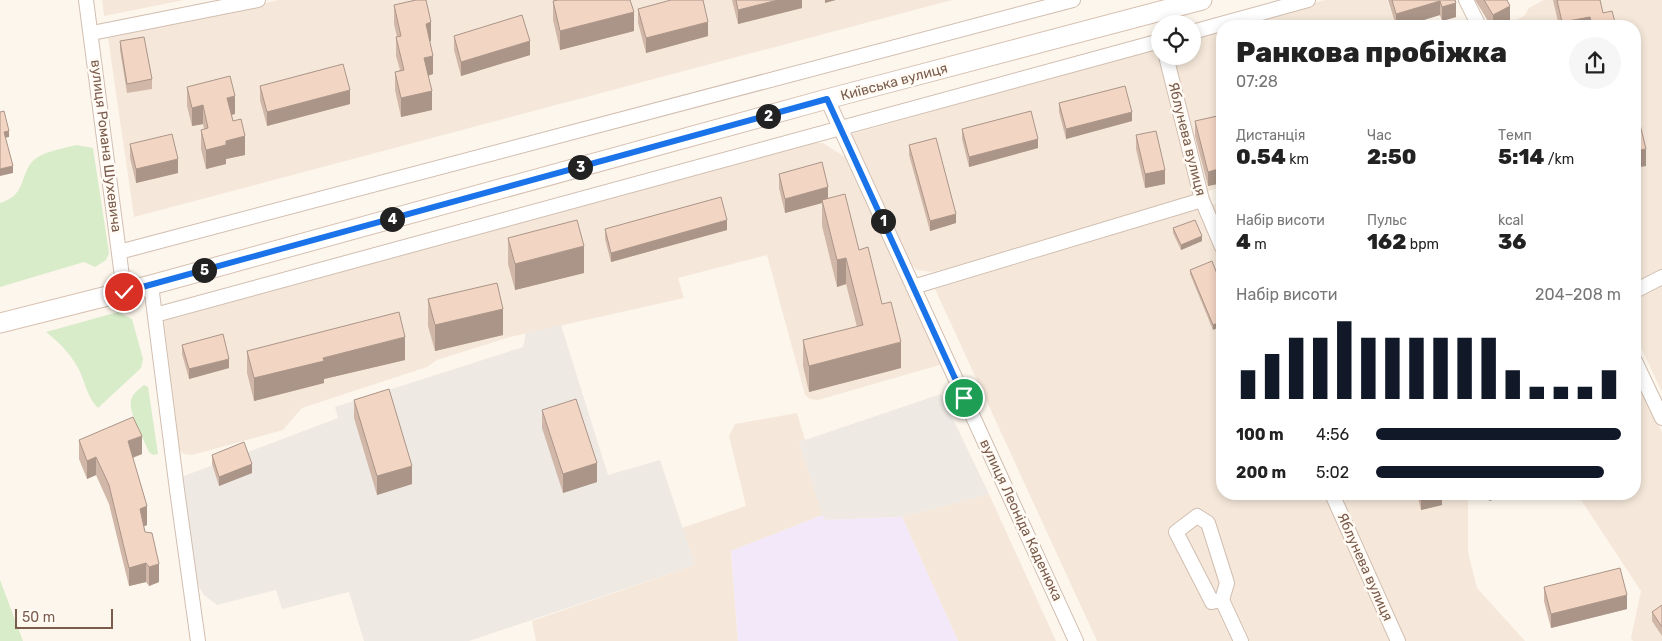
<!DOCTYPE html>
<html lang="uk">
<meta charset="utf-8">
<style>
:root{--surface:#fff;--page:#f6f6f6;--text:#222;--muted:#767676;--accent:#111827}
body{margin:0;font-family:Rubik,sans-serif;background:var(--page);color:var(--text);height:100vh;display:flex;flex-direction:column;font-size:19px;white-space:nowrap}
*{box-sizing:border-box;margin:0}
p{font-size:16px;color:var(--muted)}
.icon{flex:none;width:28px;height:28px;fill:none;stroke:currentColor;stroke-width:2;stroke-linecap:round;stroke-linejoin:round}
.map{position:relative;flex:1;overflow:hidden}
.sheet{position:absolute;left:1216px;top:20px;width:425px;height:480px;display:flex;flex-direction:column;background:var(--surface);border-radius:20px;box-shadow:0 2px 8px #0003}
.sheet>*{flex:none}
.buttons{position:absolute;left:1151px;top:15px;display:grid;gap:10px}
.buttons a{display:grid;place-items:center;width:50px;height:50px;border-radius:50%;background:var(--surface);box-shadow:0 2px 8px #0003;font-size:25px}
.scale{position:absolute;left:15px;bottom:12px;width:98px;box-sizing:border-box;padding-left:5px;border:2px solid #7a5c4d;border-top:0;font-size:14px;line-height:18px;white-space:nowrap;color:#7a5c4d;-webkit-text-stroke:4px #fffaf3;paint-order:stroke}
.pin{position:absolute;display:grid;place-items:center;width:42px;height:42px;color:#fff;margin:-21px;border:2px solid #fff;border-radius:50%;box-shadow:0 1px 5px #0007}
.km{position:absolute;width:25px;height:25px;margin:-12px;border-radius:50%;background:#222;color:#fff;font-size:14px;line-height:25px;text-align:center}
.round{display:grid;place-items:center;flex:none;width:52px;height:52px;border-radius:26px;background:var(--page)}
.head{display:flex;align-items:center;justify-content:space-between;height:85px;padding:0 20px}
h1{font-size:28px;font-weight:800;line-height:38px}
.metrics{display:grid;grid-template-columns:repeat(3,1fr);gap:8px;height:85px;padding:5px 20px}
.metrics div{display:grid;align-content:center}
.metrics b{font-size:21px;font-weight:800}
.metrics small{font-size:14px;font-weight:400}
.metrics p{font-size:14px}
.chart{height:140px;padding:10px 20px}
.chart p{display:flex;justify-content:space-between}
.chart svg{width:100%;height:90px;margin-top:5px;stroke:var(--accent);stroke-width:6}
ul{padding:0 20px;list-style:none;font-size:16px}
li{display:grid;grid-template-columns:80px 60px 1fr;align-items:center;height:38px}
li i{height:12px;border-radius:6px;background:var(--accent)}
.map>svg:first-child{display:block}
</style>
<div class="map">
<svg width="1662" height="641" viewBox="0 0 1662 641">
<rect width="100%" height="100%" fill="#fdf6ec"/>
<path fill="#f5e8da" d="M102,0h82l-80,16z
M279,0h673l-818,217 -26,-179z
M1325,0h62l9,26h-164z
M1544,0h118v271l-27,11v-256h-131l20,-10 5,-8z
M1222,29v158l-277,82 -14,3 -14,-2 -9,-8 -54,-121 -2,-7 308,-87v9h32l1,-19z
M809,143h14l22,14 98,207 -125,36 -8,-1 -5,-4 -38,-140 -89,23 6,20 -174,39 -73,23 -10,7 -125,41 -19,22 -91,25 -8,-1 -5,-4 -22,-119 7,-10 585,-163z
M1222,202v292h246v58l9,36 48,53h-428l-162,-352z
M1662,285v107l-27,-57v-38z
M1635,375l27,57v209h-29l-2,-3 10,-47 -64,-97h58z
M797,413l8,27 -6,2 24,73 -92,36 7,90h-202l-4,-20 163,-56 -13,-37 64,-22 -17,-70 6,-12z
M989,494l67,147h-98l-56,-124z"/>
<path fill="#efe9e4" d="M561,325l47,150 52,-15 35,105 -226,76h-105l-15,-49 -67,17 -6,-19 -59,15 -13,-10 -5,-8 -23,-108 162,-61 -3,-11 188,-60 3,-14z
M941,394l48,100 -87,23 -78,3 -25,-78z"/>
<path fill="#f3e8fa" d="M823,515l2,5 77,-3 56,124h-220l-7,-90z"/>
<path fill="#d8ecc9" d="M76,145l17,3 16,105 -3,7 -11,7 -11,-5 -84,25v-84c26,-8 19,-25 32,-41 10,-11 31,-13 44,-17z
M118,312l14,7 11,40 -2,9 -43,40c-10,-10 -12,-22 -17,-34 -8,-18 -20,-30 -35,-42z
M144,385l4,2 10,67 -5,1 -4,-3c-5,-12 -21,-41 -18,-52 2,-7 8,-11 13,-15z
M0,580l23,61h-23z"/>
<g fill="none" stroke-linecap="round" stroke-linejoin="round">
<g stroke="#d1beb0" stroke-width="16">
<path id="street" d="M86,0l38,292
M1466,0l13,26
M1192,32l116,-32
M92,33l166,-33
M1166,56l36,144 20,47
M827,99l249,542
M119,252l954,-252
M151,285l26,205 21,151
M913,287l289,-87
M1635,291l27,-14
M155,315l1005,-274
M1635,361l27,57
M1332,494l66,147
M1222,600l-10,2 -36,-70 21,-16 11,7 19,60 -5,17 19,41"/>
</g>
<g stroke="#d6c0b0" stroke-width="21">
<path id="secondary" d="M0,323l151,-38 676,-186 375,-99"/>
</g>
<use href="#street" stroke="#fff" stroke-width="14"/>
<use href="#secondary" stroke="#fff" stroke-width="19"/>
</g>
<path fill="#d1b7a8" d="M732,0h70v8l-64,16z
M1388,0h67l1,17 -14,4 -2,-6 -36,11h-8z
M1475,0h32l3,20 -11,6h-8z
M1553,0h47l3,13 13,13h-57z
M553,1l81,30 -74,19 -7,-30z
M394,5l37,36h-1l3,33 -5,2 4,34 -31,7 -6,-27v-18l5,-2 -4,-14v-19h1l-3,-13z
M638,9l70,27 -62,17 -8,-30z
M454,36l76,19 -69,21 -7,-26z
M120,41l32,38v10l-25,4 -7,-43z
M260,86l90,18 -83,22 -7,-26z
M187,87l48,27 -4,1 14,40 -19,4v5l-20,5 -5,-20v-19l3,-1 -1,-5 -11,2 -5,-20z
M1222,91v92l-14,3 -13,-50v-15l25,-6 -2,-7v-16z
M1059,103l73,18 -66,18 -7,-27z
M962,129l76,19 -69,19 -7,-28z
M1136,135l29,49 -20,4 -9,-39z
M130,144l48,29 -42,10 -6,-25z
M909,145l47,78 -26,8 -21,-76z
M779,174l49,24 31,52 23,54 19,64 -92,24 -6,-26v-26l54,-13 -11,-43 -9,3 -15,-61v-23l-37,10 -6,-25z
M1173,228l29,13 -21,9 -8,-17z
M605,229l122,1 -116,32 -6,-23z
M508,238l76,35 -69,17 -7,-26z
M1190,270l32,17 -9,43 -23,-56z
M428,299l75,36 -68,16 -7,-25z
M182,345l47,23 -40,11 -7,-25z
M247,351l158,9 -81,19v4l-70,18 -7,-28z
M354,400l58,84 -35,11 -23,-77z
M542,410l55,72 -34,11 -21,-65z
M79,440l63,14 -9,4 14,67 -4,1 16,56 -10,4 -3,-4 -17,4 -20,-82 -13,-29 -9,4 -8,-20z
M212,455l40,18 -33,13 -7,-22z
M1417,494h25v11l-21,5z
M1544,587l83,22 -76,19 -7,-27z
M1662,605v31l-10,-15v-9z"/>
<path fill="#aa9588" d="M778,0h24v8l-64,16v-14z
M825,0h11l-11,3z
M1440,1v14l-36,11h-8v-12z
M1456,3v14l-14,4v-14z
M1510,6v14l-11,6h-6v-11z
M634,12v19l-74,19v-19z
M1590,17v9h-28v-4z
M431,22v19l-5,1v-18z
M708,22v14l-62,17v-15z
M530,41v14l-69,21v-14z
M433,56v18l-9,3v-19z
M350,90v14l-83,22v-14z
M432,91v19l-31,7v-19z
M235,96v18l-8,2v-18z
M203,105v19l-11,2v-18z
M1132,112v9l-66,18v-10z
M9,131v6l-5,1v-6z
M245,136v19l-19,4v5l-20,5v-19l20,-9z
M1038,139v9l-69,19v-10z
M1646,149v17l-11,2v-17z
M178,159v14l-42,10v-14z
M13,166v7l-13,3v-7z
M1222,168v15l-14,3v-14z
M1165,170v14l-20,4v-14z
M828,187v15l-6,-2v3l-37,10v-14z
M956,214v9l-26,8v-10z
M727,220v10l-116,32v-9z
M1202,236v5l-21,9v-5z
M584,246v27l-69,17v-26z
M846,258v26l-9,3v-27z
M503,309v26l-68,16v-26z
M1222,321v5l-9,4v-5z
M405,337v23l-81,19v4l-70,18v-23l69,-20z
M901,342v26l-92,24v-26z
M229,359v9l-40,11v-10z
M142,436v18l-14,5v-18z
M96,457v18l-9,4v-18z
M597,463v19l-34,11v-19z
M252,464v9l-33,13v-9z
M412,466v18l-35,11v-19z
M1429,494h13v11l-21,5v-14z
M1489,494h21v1l-21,6z
M147,506v19l-7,3v-19z
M146,563v19l-17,4v-18z
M159,564v18l-10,4v-19z
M1627,595v14l-76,19v-14z"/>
<path fill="#f3d5c3" stroke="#aa9588" d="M416,0h10l5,22 -5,2 7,32 -9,2 8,33 -31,7 -6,-26 9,-2 -8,-33 5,-1 -7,-31z
M558,0h72l4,12 -74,19 -7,-30z
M671,0h32l5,22 -62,16 -8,-29z
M736,0h42l-40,10z
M1392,0h63l1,3 -14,4 -2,-6 -44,13z
M1484,0h23l3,6 -17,9z
M1557,0h43l3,13 9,-2 4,15h-24l-2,-9 -28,5z
M522,15l8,26 -69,21 -7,-26z
M144,37l8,42 -25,5 -7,-43z
M343,64l7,26 -83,22 -7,-26z
M230,76l5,20 -8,2 6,23 8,-2 4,17 -19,5v4l-20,5 -5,-20 7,-2 -5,-23 -11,3 -5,-21z
M1125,86l7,26 -66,17 -7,-26z
M1222,91v19l-4,-18z
M1635,104l11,45 -11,2z
M4,111l5,20 -5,1 9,34 -13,3v-57z
M1031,111l7,28 -69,18 -7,-28z
M1222,115v53l-14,4 -13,-51z
M1156,131l9,39 -20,4 -9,-39z
M172,134l6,25 -42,10 -6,-25z
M936,138l20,76 -26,7 -21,-76z
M822,162l6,25 -43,12 -6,-25z
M845,194l14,56 9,-3 14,57 9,-2 10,40 -92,24 -6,-26 60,-15 -17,-67 -9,2 -15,-60z
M721,197l6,23 -116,33 -6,-24z
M577,220l7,26 -69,18 -7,-26z
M1195,220l7,16 -21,9 -8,-17z
M1212,261l10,26v34l-9,4 -23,-55z
M497,283l6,26 -68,16 -7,-26z
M399,312l6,25 -82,21 1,3 -70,17 -7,-27z
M223,334l6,25 -40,10 -7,-24z
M389,389l23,77 -35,10 -23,-76z
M576,399l21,64 -34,11 -21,-64z
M133,417l9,19 -14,5 19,65 -7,3 5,23 7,1 7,31 -10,3 -3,-4 -17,5 -20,-83 -13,-28 -9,4 -8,-21z
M244,442l8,22 -33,13 -7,-22z
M1421,494h8l-8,2z
M1620,568l7,27 -76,19 -7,-27z
M1662,605v22l-10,-15z"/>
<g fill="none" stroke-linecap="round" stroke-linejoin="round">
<g stroke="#fff" stroke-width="10">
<path id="route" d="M124,292l703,-193 137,299"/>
</g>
<use href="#route" stroke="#1a73e8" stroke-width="6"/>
</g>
<g text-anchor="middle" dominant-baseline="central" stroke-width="5" stroke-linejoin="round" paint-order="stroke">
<g font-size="14" fill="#7a5c4d" stroke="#fffaf3">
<text transform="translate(894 82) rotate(-15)">Київська вулиця</text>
<text transform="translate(1187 139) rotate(76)">Яблунева вулиця</text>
<text transform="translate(106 146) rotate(83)">вулиця Романа Шухевича</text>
<text transform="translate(1021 520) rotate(65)">вулиця Леоніда Каденюка</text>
<text transform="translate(1365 567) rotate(66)">Яблунева вулиця</text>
</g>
</g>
</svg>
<div class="buttons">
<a><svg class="icon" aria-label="locate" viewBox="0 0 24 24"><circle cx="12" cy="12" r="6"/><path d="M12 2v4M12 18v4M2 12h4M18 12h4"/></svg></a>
</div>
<div class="scale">50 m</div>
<div class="pin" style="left:964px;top:398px;background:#1e9e55"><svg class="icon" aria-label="arrive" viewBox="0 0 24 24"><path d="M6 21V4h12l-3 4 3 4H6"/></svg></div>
<div class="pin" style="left:124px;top:292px;background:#d93025"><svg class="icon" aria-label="check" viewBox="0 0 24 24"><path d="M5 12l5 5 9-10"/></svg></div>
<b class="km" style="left:883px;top:221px">1</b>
<b class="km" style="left:768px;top:116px">2</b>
<b class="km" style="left:580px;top:167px">3</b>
<b class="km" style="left:392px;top:219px">4</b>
<b class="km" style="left:204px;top:270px">5</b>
<section class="sheet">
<div class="head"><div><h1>Ранкова пробіжка</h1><p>07:28</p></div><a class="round"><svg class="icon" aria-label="share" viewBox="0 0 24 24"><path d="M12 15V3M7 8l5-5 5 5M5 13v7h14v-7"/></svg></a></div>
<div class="metrics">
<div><p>Дистанція</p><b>0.54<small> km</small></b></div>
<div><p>Час</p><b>2:50</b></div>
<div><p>Темп</p><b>5:14<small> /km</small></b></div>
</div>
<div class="metrics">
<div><p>Набір висоти</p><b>4<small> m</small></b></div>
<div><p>Пульс</p><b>162<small> bpm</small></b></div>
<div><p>kcal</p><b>36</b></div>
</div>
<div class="chart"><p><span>Набір висоти</span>204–208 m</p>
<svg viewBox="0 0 160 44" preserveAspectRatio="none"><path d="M5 44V30M15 44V22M25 44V14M35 44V14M45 44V6M55 44V14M65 44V14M75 44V14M85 44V14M95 44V14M105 44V14M115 44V30M125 44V38M135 44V38M145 44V38M155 44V30"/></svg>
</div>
<ul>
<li><b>100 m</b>4:56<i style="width:100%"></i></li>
<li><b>200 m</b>5:02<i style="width:93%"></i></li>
</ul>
</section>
</div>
